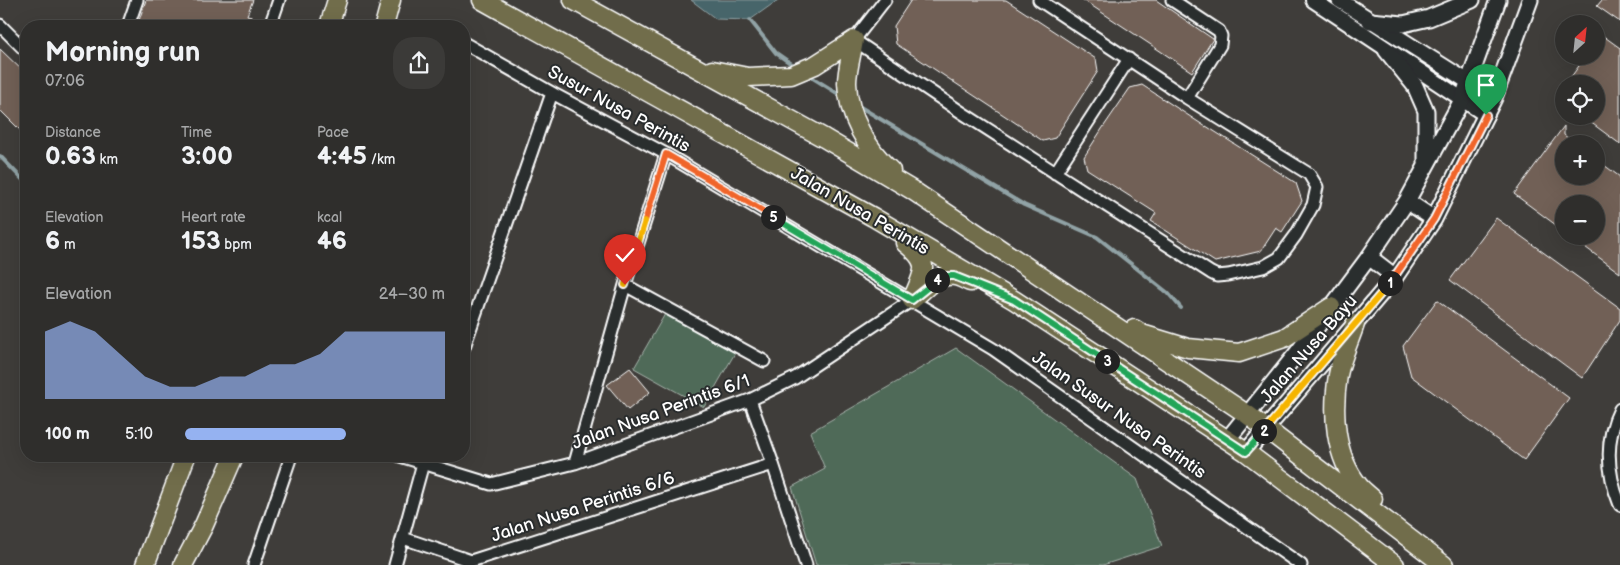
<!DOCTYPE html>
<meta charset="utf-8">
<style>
:root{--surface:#2f2e2c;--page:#3b3a38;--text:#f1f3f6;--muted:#a7a8a9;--line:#4a4a48;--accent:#95b2f1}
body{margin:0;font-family:"Balsamiq Sans",sans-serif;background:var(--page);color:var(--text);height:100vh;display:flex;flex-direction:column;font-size:19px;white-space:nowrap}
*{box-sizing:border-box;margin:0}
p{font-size:16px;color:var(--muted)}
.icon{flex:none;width:28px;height:28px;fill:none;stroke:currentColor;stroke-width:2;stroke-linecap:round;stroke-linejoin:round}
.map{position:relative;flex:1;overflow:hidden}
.panel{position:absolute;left:20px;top:20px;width:450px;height:442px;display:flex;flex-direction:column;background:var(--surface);border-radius:20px;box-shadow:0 5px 20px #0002,0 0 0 1px var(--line)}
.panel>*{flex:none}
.needle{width:32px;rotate:27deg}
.fabs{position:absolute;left:1555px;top:15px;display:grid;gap:10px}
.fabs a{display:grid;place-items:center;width:50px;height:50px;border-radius:50%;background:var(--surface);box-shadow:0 5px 20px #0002,0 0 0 1px var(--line);font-size:25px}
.pin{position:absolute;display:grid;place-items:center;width:42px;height:42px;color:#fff;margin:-51px -21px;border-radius:50% 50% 50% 0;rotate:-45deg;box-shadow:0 0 5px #0007}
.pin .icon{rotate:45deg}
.km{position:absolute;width:25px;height:25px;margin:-12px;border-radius:50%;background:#222;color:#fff;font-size:14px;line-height:25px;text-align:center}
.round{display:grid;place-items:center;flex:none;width:52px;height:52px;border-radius:20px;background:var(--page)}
.summary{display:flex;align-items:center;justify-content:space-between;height:85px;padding:0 25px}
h1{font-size:28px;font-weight:600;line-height:38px}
.stats{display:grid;grid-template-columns:repeat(3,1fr);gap:8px;height:85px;padding:5px 25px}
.stats div{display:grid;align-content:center}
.stats b{font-size:25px;font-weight:600}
.stats small{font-size:14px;font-weight:400}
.stats p{font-size:14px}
.chart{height:140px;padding:10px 25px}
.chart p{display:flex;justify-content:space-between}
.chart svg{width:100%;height:90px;margin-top:5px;fill:var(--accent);opacity:.7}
ul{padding:0 25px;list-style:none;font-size:16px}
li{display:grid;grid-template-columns:80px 60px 1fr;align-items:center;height:38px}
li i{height:12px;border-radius:6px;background:var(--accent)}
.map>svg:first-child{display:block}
</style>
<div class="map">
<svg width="1620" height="565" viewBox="0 0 1620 565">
<rect width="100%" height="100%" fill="#3f3d3a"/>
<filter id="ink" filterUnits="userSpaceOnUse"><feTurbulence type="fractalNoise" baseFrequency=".02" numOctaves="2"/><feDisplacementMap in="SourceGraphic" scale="10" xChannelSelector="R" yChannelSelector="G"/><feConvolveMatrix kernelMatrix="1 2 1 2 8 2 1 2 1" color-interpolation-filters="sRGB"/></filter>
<g filter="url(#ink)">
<path fill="#4f6a59" stroke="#a7b4ac" d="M665,314l70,39 -31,54 -70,-39z
M956,348l181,131 25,67 -59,19h-287l-24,-78 33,-18 -15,-37z"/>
<path fill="#47656a" stroke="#91a3a6" d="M691,0h87l-28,20 -34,-1z"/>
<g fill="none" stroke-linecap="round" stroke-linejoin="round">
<path stroke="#91a3a6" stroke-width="4" d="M750,20l26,33 20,14
M808,75l34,21
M857,105l167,100 73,32 71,56 13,15
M0,156l26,27"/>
</g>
<path fill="#716157" stroke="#fff" d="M146,0h107l-6,15 4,1 -3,10h-111z
M911,0h95l90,59 2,12 -43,67 -12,3 -147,-97 -2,-18z
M1083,0h73l57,39 -21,33z
M1602,0h18v22l-23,-16z
M1602,35l18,13v96l-38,-28h14v-32h-30l20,-28h10v-14z
M0,49l26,25v62l-26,-26z
M1142,85l64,42v-1l90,57 6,18 -20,31 -6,-4 -15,23 -46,11 -64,-41 5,-8 -69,-44 -3,-12 18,-28 28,-41z
M1564,126v9l11,9h-11v32h32v-17l24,18v96l-50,-37h26v-32h-32v27l-50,-37z
M1496,218l124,90v12l-38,58 -132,-98z
M1437,300l132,98 -45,62 -113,-84 -8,-30z
M630,368l20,24 -22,18 -21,-25z"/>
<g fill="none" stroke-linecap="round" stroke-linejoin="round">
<g stroke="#fff" stroke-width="15">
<path id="minor" d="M885,0l-31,40 107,72 250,161 6,3 11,-1 35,-8 16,-9 17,-23 17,-30 4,-18 -8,-13 -122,-76 -148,-98
M1172,0l47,31 2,5 -1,9 -33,53
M0,25l26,26
M128,26l9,-26
M270,26l9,-26
M464,43l88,50 114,61 327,195 308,216
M1055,173l74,-114
M625,285l139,76
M464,347l88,-254
M750,400l23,64 33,101
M1620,409c-16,32 -13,64 0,96
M400,456l91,28 84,-21 175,-63 45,-22 117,-78
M575,463l50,-178 41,-131
M403,538l68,23 302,-97
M254,565l37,-109
M395,565l30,-109"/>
</g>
<g stroke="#fff" stroke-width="18">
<path id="tertiary" d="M1313,0l173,115
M1339,0l155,98"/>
</g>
<g stroke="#fff" stroke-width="19">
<path id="secondary" d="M1370,21l33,3 26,-6 43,-18
M1386,50l29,36 11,25v52
M1407,201l27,18
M1369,257l26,20
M1227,440l71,-88 71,-95 38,-56 55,-101 36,-100
M1246,452l149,-175 39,-58 60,-121 36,-98"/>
</g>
<g stroke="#fff" stroke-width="21">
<path id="primary" d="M482,0l391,217 141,83 232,152 149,113
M573,0l251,138 88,52 336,225 196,150
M329,26l8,-26
M384,26l7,-26
M854,40c-2,14 -7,29 -7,43 1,33 20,66 44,88
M712,70l36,7 43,-2 24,-10 39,-25
M905,243c24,19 21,25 9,52
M912,300c12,-10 25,-27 42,-24 5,0 11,4 16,6
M1355,324c-5,16 -14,34 -17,51 -6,37 -4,81 21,111 4,5 10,9 14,13
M1134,329l8,5 46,14 51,5 45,-15 47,-31
M145,565l41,-109
M183,565l21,-40 30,-69"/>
</g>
<use href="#minor" stroke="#2a2d2e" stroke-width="11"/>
<use href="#tertiary" stroke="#2a2d2e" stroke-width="14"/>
<use href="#secondary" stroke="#2a2d2e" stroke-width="15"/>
<use href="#primary" stroke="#716d4b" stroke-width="18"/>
</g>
</g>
<g fill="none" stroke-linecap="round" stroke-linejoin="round" filter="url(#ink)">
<g stroke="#fff" stroke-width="10">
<path id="split-1" d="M1390,283l44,-64 52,-104"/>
</g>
<g stroke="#fff" stroke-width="10">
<path id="split-2" d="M1264,431l126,-148"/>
</g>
<g stroke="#fff" stroke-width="10">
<path id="split-3" d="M1107,361l139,91 18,-21"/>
</g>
<g stroke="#fff" stroke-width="10">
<path id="split-4" d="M937,280l5,-4h12l60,24 93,61"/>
</g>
<g stroke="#fff" stroke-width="10">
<path id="split-5" d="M773,217l139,83 25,-20"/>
</g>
<g stroke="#fff" stroke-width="10">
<path id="split-6" d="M645,221l21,-67 107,63"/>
</g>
<g stroke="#fff" stroke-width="10">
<path id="split-7" d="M625,285l20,-64"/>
</g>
<use href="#split-1" stroke="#f0652b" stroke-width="6"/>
<use href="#split-2" stroke="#f5b400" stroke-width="6"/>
<use href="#split-3" stroke="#22a559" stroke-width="6"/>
<use href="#split-4" stroke="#22a559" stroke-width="6"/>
<use href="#split-5" stroke="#22a559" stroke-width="6"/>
<use href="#split-6" stroke="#f0652b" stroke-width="6"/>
<use href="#split-7" stroke="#f5b400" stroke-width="6"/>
</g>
<g text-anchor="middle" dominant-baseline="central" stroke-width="4" stroke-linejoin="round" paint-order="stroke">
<g font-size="18" fill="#fff" stroke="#2a2d2e">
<text transform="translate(619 109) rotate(29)">Susur Nusa Perintis</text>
<text transform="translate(860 211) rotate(30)">Jalan Nusa Perintis</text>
<text transform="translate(1309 349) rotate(-49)">Jalan Nusa Bayu</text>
<text transform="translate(661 412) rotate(-20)">Jalan Nusa Perintis 6/1</text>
<text transform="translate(1119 415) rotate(35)">Jalan Susur Nusa Perintis</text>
<text transform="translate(583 507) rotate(-18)">Jalan Nusa Perintis 6/6</text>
</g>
</g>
</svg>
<div class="fabs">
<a><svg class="needle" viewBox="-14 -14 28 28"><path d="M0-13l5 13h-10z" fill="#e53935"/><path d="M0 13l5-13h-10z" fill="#a7a8a9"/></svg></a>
<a><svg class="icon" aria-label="locate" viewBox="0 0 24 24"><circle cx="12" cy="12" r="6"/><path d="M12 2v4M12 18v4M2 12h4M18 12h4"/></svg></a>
<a>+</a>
<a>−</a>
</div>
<div class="pin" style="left:1486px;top:115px;background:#1e9e55"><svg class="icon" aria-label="arrive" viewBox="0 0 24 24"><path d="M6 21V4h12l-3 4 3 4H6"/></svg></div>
<div class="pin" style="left:625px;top:285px;background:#d93025"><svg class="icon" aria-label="check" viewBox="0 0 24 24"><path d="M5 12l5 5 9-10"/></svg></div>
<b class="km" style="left:1390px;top:283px">1</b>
<b class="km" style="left:1264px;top:431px">2</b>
<b class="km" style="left:1107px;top:361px">3</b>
<b class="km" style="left:937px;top:280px">4</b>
<b class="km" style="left:773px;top:217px">5</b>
<section class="panel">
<div class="summary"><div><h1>Morning run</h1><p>07:06</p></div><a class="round"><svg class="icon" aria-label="share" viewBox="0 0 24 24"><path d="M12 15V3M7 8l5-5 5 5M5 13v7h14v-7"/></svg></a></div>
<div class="stats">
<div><p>Distance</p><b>0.63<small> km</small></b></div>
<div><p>Time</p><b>3:00</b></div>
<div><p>Pace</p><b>4:45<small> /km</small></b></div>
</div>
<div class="stats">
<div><p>Elevation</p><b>6<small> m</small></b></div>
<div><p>Heart rate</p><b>153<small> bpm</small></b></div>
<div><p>kcal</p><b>46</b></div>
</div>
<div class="chart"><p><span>Elevation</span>24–30 m</p>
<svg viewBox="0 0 160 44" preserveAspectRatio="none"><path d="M0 44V11L10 6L20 11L30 22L40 33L50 38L60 38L70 33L80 33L90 27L100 27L110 22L120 11L130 11L140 11L150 11L160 11V44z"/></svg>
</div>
<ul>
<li><b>100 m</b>5:10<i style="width:62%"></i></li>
</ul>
</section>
</div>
